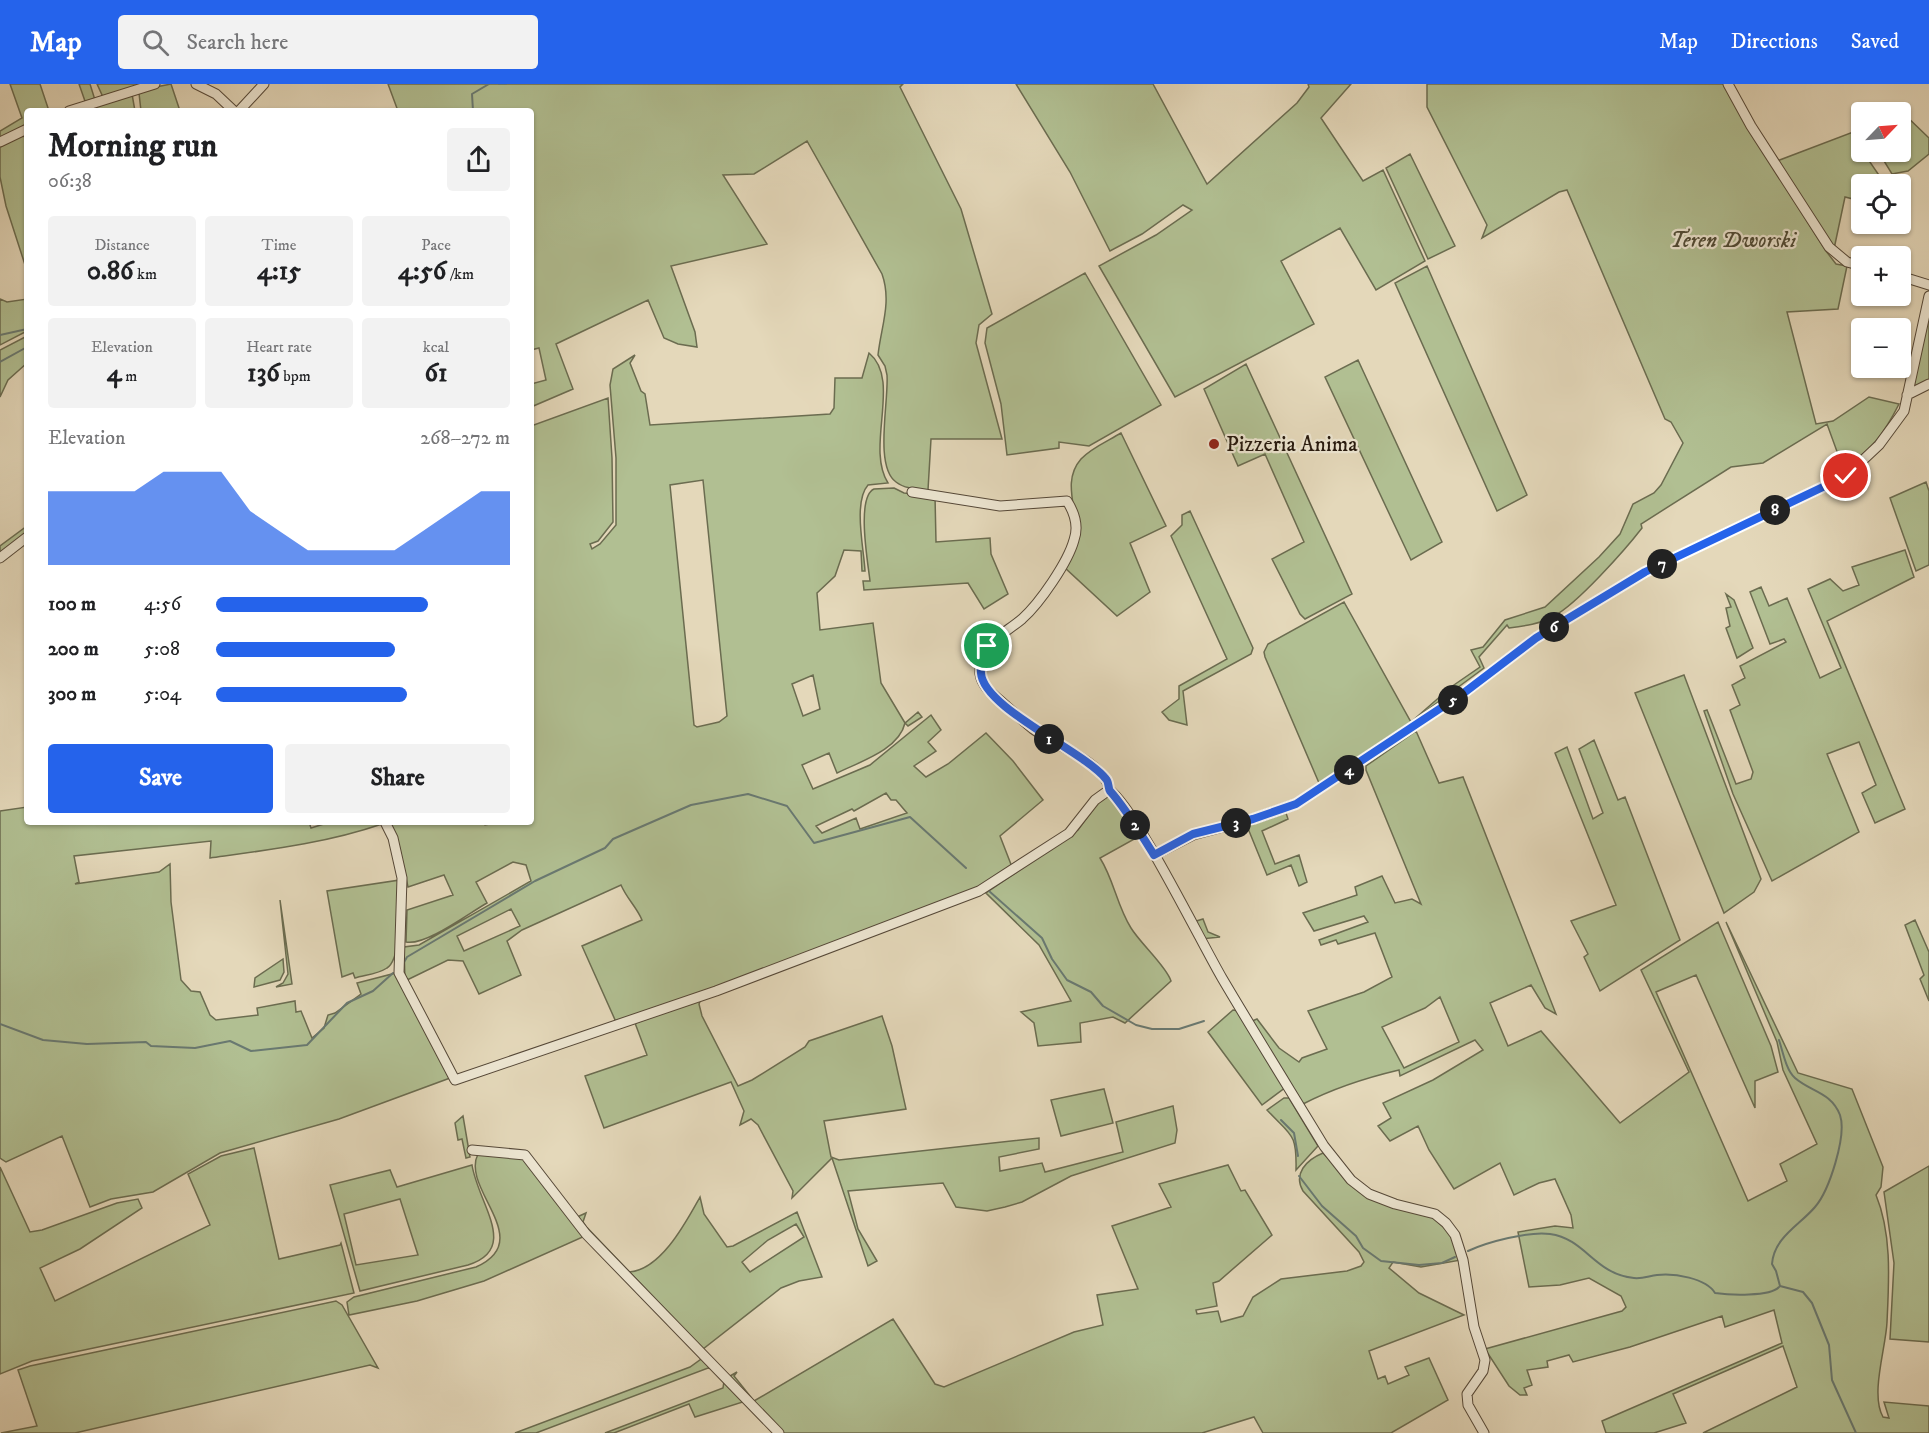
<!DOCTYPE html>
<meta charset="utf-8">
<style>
:root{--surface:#fff;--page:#f2f2f2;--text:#202124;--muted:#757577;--accent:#2563eb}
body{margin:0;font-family:"IM FELL DW Pica",serif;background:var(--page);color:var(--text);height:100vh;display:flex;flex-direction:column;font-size:22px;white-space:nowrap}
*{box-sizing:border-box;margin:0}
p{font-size:20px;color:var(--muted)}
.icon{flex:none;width:33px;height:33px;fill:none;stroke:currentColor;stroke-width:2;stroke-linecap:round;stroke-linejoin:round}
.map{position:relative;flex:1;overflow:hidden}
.sheet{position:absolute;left:24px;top:24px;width:510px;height:717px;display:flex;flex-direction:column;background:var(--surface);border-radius:6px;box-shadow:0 2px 4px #0004}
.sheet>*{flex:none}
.needle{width:39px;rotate:65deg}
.buttons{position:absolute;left:1851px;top:18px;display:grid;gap:12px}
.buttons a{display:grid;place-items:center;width:60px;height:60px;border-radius:6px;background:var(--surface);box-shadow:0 2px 4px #0004;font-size:30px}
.pin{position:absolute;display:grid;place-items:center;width:51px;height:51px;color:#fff;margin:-26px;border:3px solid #fff;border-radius:50%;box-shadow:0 2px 6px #0007}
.km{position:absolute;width:30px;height:30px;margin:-15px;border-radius:50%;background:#222;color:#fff;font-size:16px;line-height:30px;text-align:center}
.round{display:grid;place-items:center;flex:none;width:63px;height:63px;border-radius:6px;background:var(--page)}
.overview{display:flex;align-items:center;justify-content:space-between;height:102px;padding:0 24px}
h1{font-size:33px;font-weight:700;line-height:45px}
.metrics{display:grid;grid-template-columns:repeat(3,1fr);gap:9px;height:102px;padding:6px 24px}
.metrics div{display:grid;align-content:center;border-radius:6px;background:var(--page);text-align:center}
.metrics b{font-size:26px;font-weight:700}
.metrics small{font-size:16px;font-weight:400}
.metrics p{font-size:16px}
.chart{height:168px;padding:12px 24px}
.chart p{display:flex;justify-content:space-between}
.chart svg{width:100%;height:108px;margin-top:6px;fill:var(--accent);opacity:.7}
.primary-button{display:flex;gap:12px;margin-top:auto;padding:12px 24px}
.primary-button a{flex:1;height:69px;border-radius:6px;background:var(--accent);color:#fff;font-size:24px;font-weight:700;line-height:69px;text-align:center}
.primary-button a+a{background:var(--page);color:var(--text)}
ul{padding:0 24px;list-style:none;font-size:20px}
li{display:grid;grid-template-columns:96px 72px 1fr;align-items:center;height:45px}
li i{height:15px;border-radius:8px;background:var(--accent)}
header{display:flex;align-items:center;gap:36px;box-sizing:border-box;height:84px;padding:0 30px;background:var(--accent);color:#fff}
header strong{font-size:28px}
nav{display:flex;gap:33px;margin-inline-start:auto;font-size:21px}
.search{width:420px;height:54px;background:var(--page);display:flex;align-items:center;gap:15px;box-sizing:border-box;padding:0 21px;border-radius:6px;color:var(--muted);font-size:22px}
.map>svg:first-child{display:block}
</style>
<header>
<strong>Map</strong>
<div class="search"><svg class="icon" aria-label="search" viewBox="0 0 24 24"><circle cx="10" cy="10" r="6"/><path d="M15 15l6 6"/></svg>Search here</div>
<nav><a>Map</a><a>Directions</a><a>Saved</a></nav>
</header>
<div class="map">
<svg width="1929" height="1349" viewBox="0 0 1929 1349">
<rect width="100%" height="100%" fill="#e4d8ba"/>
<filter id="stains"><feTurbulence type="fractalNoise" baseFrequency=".00333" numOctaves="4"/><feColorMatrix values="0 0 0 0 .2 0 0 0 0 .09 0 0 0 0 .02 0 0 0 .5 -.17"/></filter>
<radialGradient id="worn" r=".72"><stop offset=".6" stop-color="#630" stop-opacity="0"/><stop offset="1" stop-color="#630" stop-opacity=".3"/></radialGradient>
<path fill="#b1bf92" stroke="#6b6c50" stroke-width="1.5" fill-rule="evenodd" d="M10,0h30l9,27h-22v15l-27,14v-9l22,-13z
M79,0h11l5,16 -9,4z
M97,0h49l-43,13z
M171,0l9,27h-39l-2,-18 2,-3z
M388,0h515l-3,3 61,122 31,105 -13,11 -3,18 26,96h-71l-3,51c-11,-1 -23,-1 -32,-8 -22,-16 -7,-81 -9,-107l-2,-9 -7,-11c3,-28 14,-53 4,-81l-75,-133 -53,33 -31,1 44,69 -96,22 24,66 2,15 -19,-3 -14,-6 -16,-38 -92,44 17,45 -42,18v-23l15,-4 -7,-32 -8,2v-239h-133z
M1016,0h137l54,100 90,-81 12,-16 -1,-3h43l-30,34 42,63 20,-11 42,91 -49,29 -36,-62 -59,33 33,63 -139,73 -76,-131 57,-31 36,-25 -9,-5 -41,29 -32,17 -40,-79z
M1427,0h297l23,42 79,125 10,13 11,2 -9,43 -51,3 29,112 17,-3 36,-24 30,7c-14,28 -29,49 -56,64l-16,-44 -64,39 -32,4 -90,57 1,4c-17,22 -65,76 -88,88 -14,8 -29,10 -45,12l-2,-3 -28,32 5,11 -73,54 -92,61 -54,-126 -1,-5 4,-8 76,-42 67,120 40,-35 29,-20 -9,-17 12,-3 22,-27 40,-13 54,-50 21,-23 13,-30 21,-11 7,-8 22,-42 -12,-21 -6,-3 -98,-229 -8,2 -77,46 5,-13 -60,-118z
M132,10l3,17h-50z
M1902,28l27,26v16l-21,17 -16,3 -11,-18 -18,-4 22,32h-23l-1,17 -16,-4 -11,52 -57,-88 84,-32 1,23h38z
M23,49l4,11v127l-21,-65 -6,-29v-32z
M1410,70l45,92 -27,13 -42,-91z
M1427,182l100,229 -30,16 -102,-228z
M1085,189l76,132 -72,41 -30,-4v6l-52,7 -6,-51 -16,-61 2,-15z
M0,215l7,3 20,-3v32l-27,14z
M1929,228v68l-15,8v-5z
M27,252v27l-19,17 -8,17v-47z
M869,269c33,27 -4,94 19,130l-20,2c-15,17 -4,64 -3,86h-3l-1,-20 -17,-1 -9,26 -18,17 3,37 53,-7 8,60 24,40 13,-11 4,5 -14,9 -3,-3c-6,27 -46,39 -68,50l-8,-20 -27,12 11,24 57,-24 61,-50 10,15 -13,12 8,9 -22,15 12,11 22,-13 38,-31 27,28 30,39 -43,36 12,31 -33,20 -295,113 -68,22 -34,-76 60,-26c-6,-14 -15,-21 -21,-35l-99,45 -15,11 14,34 -42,19 -16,-33 -15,-1 -43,21 -1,-34 15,-2 112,-64 -5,-16 -13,-3 -37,20 11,21c-18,10 -61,43 -81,39l1,-32 46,-15 -9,-20 -36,12 -9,-42 -11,-23h95l2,3 14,-3h32v-396l77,-28 4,60 1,64 -15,19 -8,3 2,5 8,-5 16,-19v-67l-6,-73 3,-16 22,-14 -5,8 11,28 4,3 5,31 180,-11 4,-6 1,-30h27zM703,396l24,236 -8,6 -22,5 -3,-2 -24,-240zM813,591l7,34 -17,7 -11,-32zM886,709l5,7h5l11,13 -47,16 -4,-11 -34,15 -6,-7 36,-17 2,2zM511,825l9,17 -56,25 -7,-15z
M1358,276l84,182 -31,18 -86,-183z
M1246,280l106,230 -47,25 -5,-5 -28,-55 32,-17 -39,-88 -27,12 -34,-77z
M1121,349l45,93 -36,17 20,49 -33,24 -54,-50c4,-7 12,-17 13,-25 4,-28 -16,-58 5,-82 10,-11 27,-18 40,-26z
M1926,398l3,9v74l-13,6 -26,-73z
M894,404l10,5 31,3 1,46 54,-4 1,16 17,40 -24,15 -16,-26 -104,7 -1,-9h7c-2,-18 -14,-84 4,-92z
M1190,427l63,137 -2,6 -68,37 4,34 -18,-5 -7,-8 17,-13v-13l48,-27 -56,-123 11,-11v-10z
M27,442v6l-27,21v-7z
M1905,466l9,27 -87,44 78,188 -30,14 -13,-30 14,-8 -17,-43 -32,12 32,78 -87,49 -39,-87 -29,-83 3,-1 29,74 15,-5 2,-7 -23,-62 10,-5 -8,-20 13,-7 -5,-12 46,-24 -2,-3 -14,5 -20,-52 11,-5 8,19 18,-8 33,80 21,-10 -33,-79 22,-10 13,12 16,-6 -7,-18z
M1726,510l8,6 19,48 -16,10 -11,-30 4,-2 -4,-18 5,-1z
M1684,591l77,204 -7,13 -30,21 -89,-220z
M1416,647l23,52 24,-6 93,237 -11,-6 -14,-23 -41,18 18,43 33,-15 79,92 69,-51 -48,-102 77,-48 53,124 7,26 -23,9v27l-59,-133 -40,17 92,209 39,-20 -7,-17 37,-20 -34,-74 -6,-28 -51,-120 72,151 54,16 31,78 -2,20 -5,8c16,39 13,85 11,127 -1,26 -17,72 -4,95l6,1 -5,-16 45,4v27h-226l94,-46 -14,-41 -110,48 13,29 -32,10h-48l-4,-12 180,-78 -8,-33 -49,17 -3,-11 -92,31 -57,15 -4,-7 -22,6 1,6 -21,3 5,15 -8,3 3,7h-7l-11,-9 -24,-37 137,-38 4,-4 -5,-11 -32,-18 -29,7 -31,2 -11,-55 37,-6 18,2 -2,-13 -16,-36 -16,4 -25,12 -14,-32 -46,26 -25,-39 -11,-24 -28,15 -12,-15 13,-8 -8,-15 50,-23 50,-30 -8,-10 -75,36 -1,-6c-34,8 -65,18 -96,34l-51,-83 5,-2 22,29 20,14 3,-4 25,-9 -19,-38 56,-19 28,-15 -17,-44 -37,11 -2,-4 -15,5 -2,-5 49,-18 -4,-6 -50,15 -11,-18 54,-18 -2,-8 27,-11 13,27 17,-4 9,5 -55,-134v-4zM1440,913l19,45 -55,26 -22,-41 43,-19z
M1594,656l24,60 7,-3 55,143 -80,51 -16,-34 4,-3 -17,-33 45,-16 -61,-152 12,-6 26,72 10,-6 -24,-64z
M1108,712l12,10 18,31 -38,21c14,22 17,48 31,70 9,15 36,39 40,53l-46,42 -12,-6 -33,6 1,19 -43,4 -4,-23 -13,-11 50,-11 -32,-56 -53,-52 92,-63 19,-26z
M27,723v15h282l2,6 19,-6h51l1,2c-55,19 -114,26 -172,34l1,-17 -137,15 5,26 -4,2 84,-12 11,-8 1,38 10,78 10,11 9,1 10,23 6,5 42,-5 -1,-7 38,-7 1,11 5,-1 11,27 12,-10 4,-13 7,-2 26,-19 -4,-11 39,-10 54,105 -111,41 -119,34 -67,39 -42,7 -21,8 -28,-71 -56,26 -6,-4v-347z
M1286,729l2,6 -26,12 13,33 24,-9 8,27 -8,4 -8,-21 -24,10 -20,-49z
M400,796c-1,18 3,78 -13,88 -9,6 -22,7 -32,10l-2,-5 -11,4 -15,-86z
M280,816l12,84 -16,3 7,-4 5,-9z
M1203,835l5,13 12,5 -19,2 -8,-17z
M1915,836l14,32v49l-9,-22 4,-4 -19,-50z
M283,875l1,13 -4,8 -26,7 1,-9z
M701,915l-2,5 3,12 36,70 14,-6 53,-33 4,-6 73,-25 10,30 14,63 -82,12 7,36 8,3 200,-22v11l-40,8 1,14 42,-8 3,9 78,-20 -7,-30 57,-16 4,24 -2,13 -104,33 -49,26 -17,5 -18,4 -31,-4 -13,-24 -95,8 10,38 19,32 -9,5 -36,-108 -40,40 1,-7 -35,-66 -7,-6 -11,6 4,-14 -13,-29 -127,46 -19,-52 62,-21 -12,-32z
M1233,926l6,1 47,76 -24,18 -54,-73z
M1104,1005l9,34 -52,13 -10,-36z
M1284,1014h5l29,48 -22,24c1,-38 -5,-34 -29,-60z
M463,1032l7,41 -4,1 -4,-19 -4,1 -3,-17z
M254,1064l25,111 61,-14 1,-2 13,50 -322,68 -32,13v-207l30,65 12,-2 75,-27 21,-4 4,9 -62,41 -40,19 15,33 155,-76 -22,-51 33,-18z
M1323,1069l37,37 70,25 21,19 10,26 -40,7 -28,-5 -4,6 30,25 45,22 -95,36 9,28 7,-3 3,8 21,-9 -4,-8 24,-9 19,42 -57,33h-128l-9,-16 -52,16h-421l-51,-57 7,-4 -3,4 20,25 139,-82 42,65 9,3 130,-55 29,-7 -6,-30 41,-6 -26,-63 59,-19 -12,-23 69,-19 13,26 4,-1 27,45 -53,46 -6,2 4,23 -21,4 1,4 21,-3 3,11 22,-6 10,-19 28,-18 66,-8 14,-5 3,-4 -5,-10 -56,-61c-10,-17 3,-31 20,-38z
M478,1070l44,2 63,80 -101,45 -67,20 -68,14 -2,-13 7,-5 122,-30c61,-27 -16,-78 2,-113z
M472,1081c6,39 48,84 -4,100l-108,26 -30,-106 60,-15 7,17zM400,1115l18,56 -62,10 -12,-51z
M1929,1082v176l-39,-3 4,-76 -10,-71z
M700,1113l4,17 23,33 6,-1 64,-34 25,65 -23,4 -18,7 -78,61 -126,-132 9,-4 -3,9 4,6 42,44c32,-2 57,-50 71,-75zM796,1140l8,13 -54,35 -8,-10 26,-22z
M336,1217l6,4 36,63 -8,-3 -295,68h-74l36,-7 -19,-56 12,-4z
M704,1273l42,44 -51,16 -6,-13 -75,29h-9l118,-45 1,-7 -11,-12 -5,-1 -172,65h-21l175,-66z"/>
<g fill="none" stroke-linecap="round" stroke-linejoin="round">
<path stroke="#697971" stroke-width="2" d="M499,0h7
M473,27l-1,-17 17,-10
M0,251l27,-6
M0,278l27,-15
M989,807l53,47 10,21 15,21 24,12 12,14 33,19 16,4h27l25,-8
M403,880l4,-7 128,-76 70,-33 8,-9 78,-34 57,-11 39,12 27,37 96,-26 56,51
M0,940l43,16 44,4 59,-2 5,4 44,2 35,-7 21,10 56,-6 40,-42 26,-12 20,-18
M1779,956c4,12 7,30 16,38 16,14 36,14 45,37 7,21 -11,76 -25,92 -15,18 -41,30 -43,57l4,7 4,15 23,6 9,11 17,42 3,35 24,53
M1281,1036l13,13 4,23
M1299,1092l23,30 34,30 7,12 18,13 38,4 23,-2 13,-6
M1468,1167c19,-9 61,-20 82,-17 36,5 44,40 84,44 8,1 15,-2 23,-3 17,-2 49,3 58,18 14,2 55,4 64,-6"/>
<g stroke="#554838" stroke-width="11">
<path id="minor" d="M196,0l20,10 18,17
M1728,0l23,42 78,121 18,15 15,4
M69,27l86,-27
M239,27l25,-27
M0,58l27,-13
M1900,192l29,9
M1907,311l22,-11
M912,408l88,14 67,-5c7,11 12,25 7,39 -6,22 -34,63 -52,79 -19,16 -44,25 -42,55 2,13 13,20 22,28 10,9 20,18 31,27 19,14 75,36 76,61 24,14 93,154 113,188 33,56 68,112 102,168l27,34 18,14 26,10 40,10 11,9 9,12 8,25 11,67 11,33 -2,11 -16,23 1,11 16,28
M0,474l27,-21
M385,738l8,16 9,40 -3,95 56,107 261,-89 263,-100 90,-58 26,-33 14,-10
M1154,771l39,-20 60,-16 43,-15 169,-112 71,-54 109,-66 201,-96 33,-31 25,-34 25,-115
M472,1066l53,5 61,79 193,199"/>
</g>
<use href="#minor" stroke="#ede6d2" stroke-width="9"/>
</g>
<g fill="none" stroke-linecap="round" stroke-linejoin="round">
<g stroke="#fff" stroke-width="12">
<path id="route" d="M987,562c-4,9 -7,18 -6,27 2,35 103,78 125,106 3,3 2,9 4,12 17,19 30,42 44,64l39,-21 60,-15 43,-15 169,-112 71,-54 109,-66 201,-96"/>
</g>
<use href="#route" stroke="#2563eb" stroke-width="8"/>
</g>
<circle fill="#8f2418" stroke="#ede6d2" stroke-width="2" cx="1214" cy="360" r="6"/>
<g text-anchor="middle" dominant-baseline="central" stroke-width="4.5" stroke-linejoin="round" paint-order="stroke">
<g font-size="22" font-style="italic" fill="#4f4a35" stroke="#ede6d2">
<text x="1733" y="156">Teren Dworski</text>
</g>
<g font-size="22" fill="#25180d" stroke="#ede6d2" text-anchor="start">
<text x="1226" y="360">Pizzeria Anima</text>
</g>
</g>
<rect width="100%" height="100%" filter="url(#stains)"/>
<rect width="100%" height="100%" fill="url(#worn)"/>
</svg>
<div class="buttons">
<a><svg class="needle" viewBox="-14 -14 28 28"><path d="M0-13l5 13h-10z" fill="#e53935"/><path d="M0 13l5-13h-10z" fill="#757577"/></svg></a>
<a><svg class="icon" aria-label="locate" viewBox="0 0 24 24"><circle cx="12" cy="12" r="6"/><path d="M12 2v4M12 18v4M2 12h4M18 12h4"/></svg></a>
<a>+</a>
<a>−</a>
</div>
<div class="pin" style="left:987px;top:562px;background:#1e9e55"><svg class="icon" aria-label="arrive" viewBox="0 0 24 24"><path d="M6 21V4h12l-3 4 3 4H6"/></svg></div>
<div class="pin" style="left:1846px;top:392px;background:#d93025"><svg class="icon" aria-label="check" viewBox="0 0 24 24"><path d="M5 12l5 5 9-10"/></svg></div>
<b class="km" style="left:1049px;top:655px">1</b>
<b class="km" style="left:1135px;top:741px">2</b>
<b class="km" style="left:1236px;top:739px">3</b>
<b class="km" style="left:1349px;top:686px">4</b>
<b class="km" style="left:1453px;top:616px">5</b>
<b class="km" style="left:1554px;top:543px">6</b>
<b class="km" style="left:1662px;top:480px">7</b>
<b class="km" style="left:1775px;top:426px">8</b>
<section class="sheet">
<div class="overview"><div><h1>Morning run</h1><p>06:38</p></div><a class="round"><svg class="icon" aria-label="share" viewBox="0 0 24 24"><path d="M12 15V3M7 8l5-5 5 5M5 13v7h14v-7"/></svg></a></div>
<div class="metrics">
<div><p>Distance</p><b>0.86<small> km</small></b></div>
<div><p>Time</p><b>4:15</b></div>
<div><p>Pace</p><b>4:56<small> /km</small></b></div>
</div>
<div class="metrics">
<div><p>Elevation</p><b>4<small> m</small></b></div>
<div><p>Heart rate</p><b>136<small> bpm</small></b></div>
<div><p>kcal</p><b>61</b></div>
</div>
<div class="chart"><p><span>Elevation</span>268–272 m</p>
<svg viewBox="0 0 160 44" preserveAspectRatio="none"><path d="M0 44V14L10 14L20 14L30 14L40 6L50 6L60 6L70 22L80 30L90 38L100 38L110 38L120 38L130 30L140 22L150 14L160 14V44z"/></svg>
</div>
<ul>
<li><b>100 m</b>4:56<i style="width:72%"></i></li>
<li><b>200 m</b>5:08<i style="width:61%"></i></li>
<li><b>300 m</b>5:04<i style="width:65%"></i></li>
</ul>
<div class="primary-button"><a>Save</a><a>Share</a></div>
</section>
</div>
